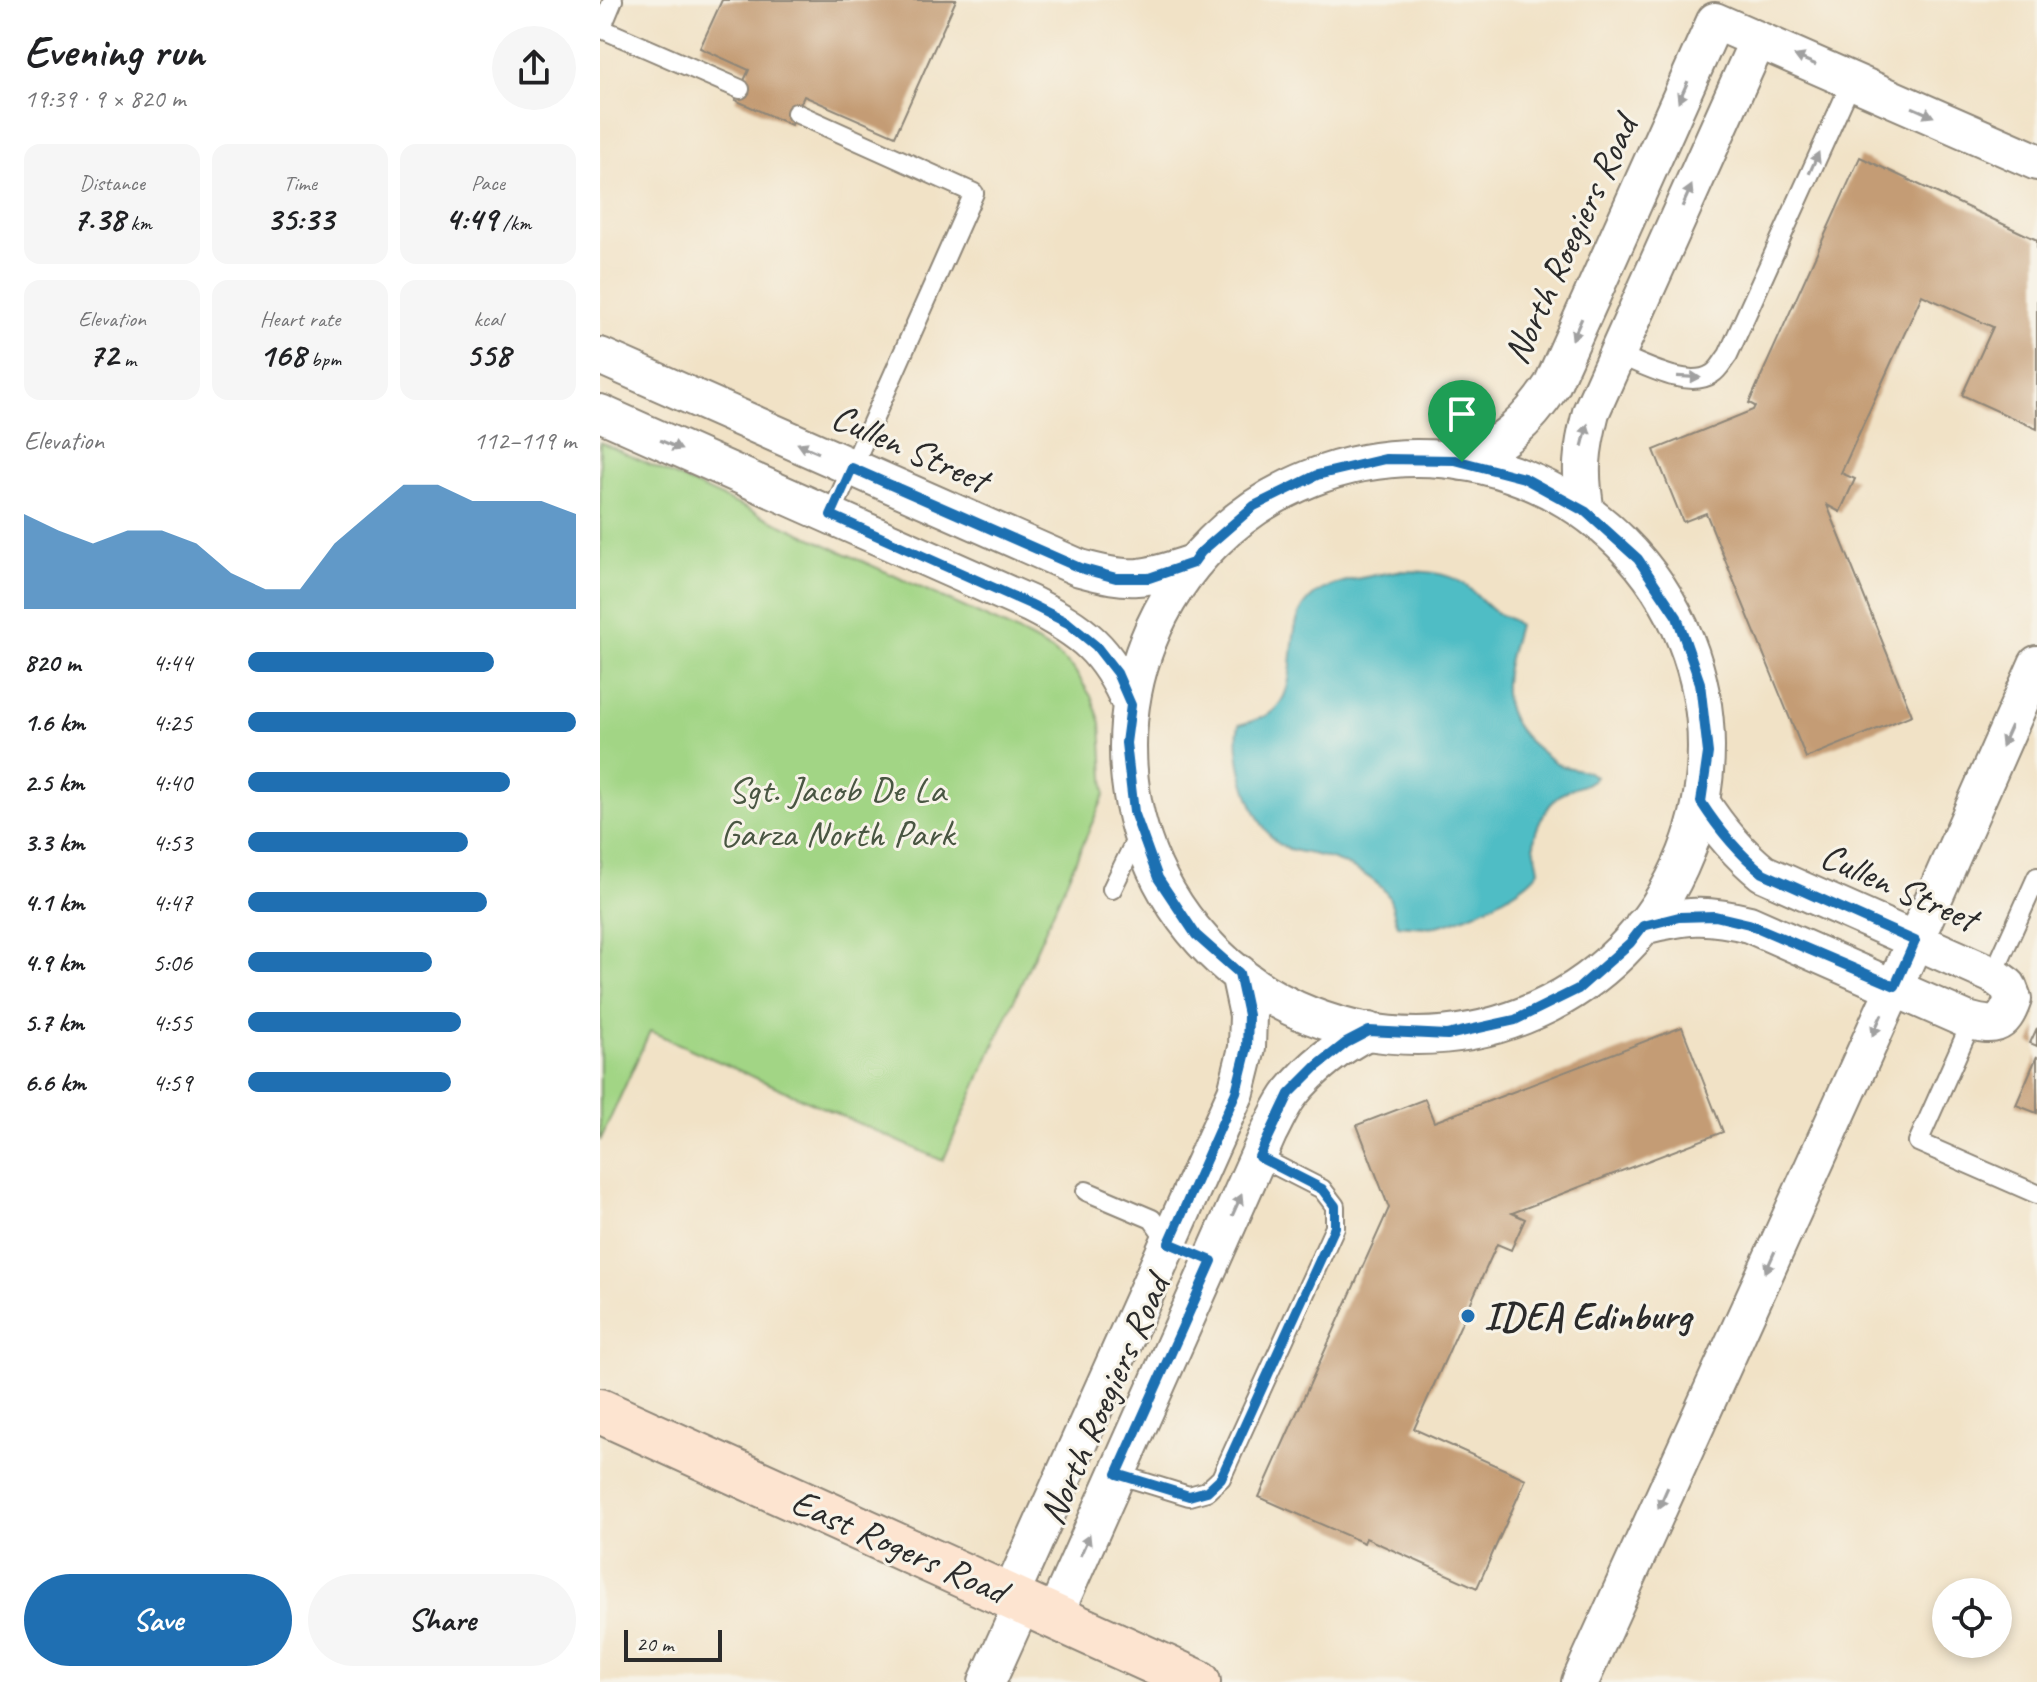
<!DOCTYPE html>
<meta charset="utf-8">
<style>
:root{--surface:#fff;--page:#f6f6f6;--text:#202124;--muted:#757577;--accent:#1f6fb2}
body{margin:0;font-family:Caveat,sans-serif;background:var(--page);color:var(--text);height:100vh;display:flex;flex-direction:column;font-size:30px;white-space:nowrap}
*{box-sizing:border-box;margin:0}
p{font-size:26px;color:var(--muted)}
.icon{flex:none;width:44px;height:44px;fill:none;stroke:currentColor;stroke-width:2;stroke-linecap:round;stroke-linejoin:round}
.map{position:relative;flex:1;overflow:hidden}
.sheet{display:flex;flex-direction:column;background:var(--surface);width:600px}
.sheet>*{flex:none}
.controls{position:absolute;left:1332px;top:1578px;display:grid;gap:16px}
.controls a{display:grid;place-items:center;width:80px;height:80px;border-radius:50%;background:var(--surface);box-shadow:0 4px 12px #0003;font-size:40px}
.scale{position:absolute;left:24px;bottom:20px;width:98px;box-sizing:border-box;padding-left:8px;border:4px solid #2b2b2b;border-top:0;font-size:22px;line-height:28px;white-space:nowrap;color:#2b2b2b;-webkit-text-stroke:6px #f7f3e8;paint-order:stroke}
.pin{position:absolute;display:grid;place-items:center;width:68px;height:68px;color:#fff;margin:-82px -34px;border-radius:50% 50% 50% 0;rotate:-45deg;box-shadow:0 0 8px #0007}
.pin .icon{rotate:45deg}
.round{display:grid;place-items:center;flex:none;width:84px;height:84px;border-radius:42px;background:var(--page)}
.headline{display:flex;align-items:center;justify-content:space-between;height:136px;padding:0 24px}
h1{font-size:44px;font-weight:800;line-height:60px}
.stats{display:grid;grid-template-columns:repeat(3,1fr);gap:12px;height:136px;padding:8px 24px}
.stats div{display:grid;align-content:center;border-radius:16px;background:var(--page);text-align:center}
.stats b{font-size:34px;font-weight:800}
.stats small{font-size:22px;font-weight:400}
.stats p{font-size:22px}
.chart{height:224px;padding:16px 24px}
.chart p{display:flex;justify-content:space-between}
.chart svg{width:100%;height:144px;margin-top:8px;fill:var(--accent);opacity:.7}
.action{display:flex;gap:16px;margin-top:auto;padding:16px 24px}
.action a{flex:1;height:92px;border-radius:48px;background:var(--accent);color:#fff;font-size:32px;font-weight:800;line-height:92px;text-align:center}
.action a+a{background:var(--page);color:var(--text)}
ul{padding:0 24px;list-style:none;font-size:26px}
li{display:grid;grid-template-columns:128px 96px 1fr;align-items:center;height:60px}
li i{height:20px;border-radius:10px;background:var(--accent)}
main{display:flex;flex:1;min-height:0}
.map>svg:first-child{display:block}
</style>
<main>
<section class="sheet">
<div class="headline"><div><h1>Evening run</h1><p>19:39 · 9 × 820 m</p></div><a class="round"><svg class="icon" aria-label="share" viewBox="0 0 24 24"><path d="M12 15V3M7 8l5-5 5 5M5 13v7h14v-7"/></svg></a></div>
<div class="stats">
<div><p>Distance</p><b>7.38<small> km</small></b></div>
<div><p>Time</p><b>35:33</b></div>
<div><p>Pace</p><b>4:49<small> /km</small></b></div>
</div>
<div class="stats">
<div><p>Elevation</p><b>72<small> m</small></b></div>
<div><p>Heart rate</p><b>168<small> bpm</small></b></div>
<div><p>kcal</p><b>558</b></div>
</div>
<div class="chart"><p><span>Elevation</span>112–119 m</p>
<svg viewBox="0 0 160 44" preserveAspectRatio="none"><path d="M0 44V15L10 20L20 24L30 20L40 20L50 24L60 33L70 38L80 38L90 24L100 15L110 6L120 6L130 11L140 11L150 11L160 15V44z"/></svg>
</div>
<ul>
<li><b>820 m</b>4:44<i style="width:75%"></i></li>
<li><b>1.6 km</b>4:25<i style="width:100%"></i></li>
<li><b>2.5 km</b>4:40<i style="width:80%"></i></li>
<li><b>3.3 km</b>4:53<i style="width:67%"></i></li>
<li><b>4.1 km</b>4:47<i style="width:73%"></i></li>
<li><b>4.9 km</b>5:06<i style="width:56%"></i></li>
<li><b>5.7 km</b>4:55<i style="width:65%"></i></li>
<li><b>6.6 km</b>4:59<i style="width:62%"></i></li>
</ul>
<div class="action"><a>Save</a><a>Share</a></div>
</section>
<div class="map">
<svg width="1437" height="1682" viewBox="0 0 1437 1682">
<rect width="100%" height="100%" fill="#f7f3e8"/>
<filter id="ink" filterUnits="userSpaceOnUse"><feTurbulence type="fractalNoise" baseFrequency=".0125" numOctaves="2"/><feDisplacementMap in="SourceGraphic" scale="16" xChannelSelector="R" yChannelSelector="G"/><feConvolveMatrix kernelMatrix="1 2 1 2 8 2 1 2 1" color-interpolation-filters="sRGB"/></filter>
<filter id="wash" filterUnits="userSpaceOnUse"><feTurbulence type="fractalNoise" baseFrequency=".006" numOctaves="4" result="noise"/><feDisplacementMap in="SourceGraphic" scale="32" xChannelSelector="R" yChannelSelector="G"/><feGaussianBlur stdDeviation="1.8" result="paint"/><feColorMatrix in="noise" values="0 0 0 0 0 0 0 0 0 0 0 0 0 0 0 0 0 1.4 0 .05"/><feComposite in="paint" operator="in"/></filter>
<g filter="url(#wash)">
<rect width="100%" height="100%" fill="#f1e2c6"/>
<path fill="#a2d585" stroke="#668058" stroke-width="2" d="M0,442l414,188 39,21 20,17 19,30 9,25 4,71 -162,367 -293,-130 -50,110z"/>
<path fill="#4fbdc5" stroke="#3d7478" stroke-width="2" d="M797,571c23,0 48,0 67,13 10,8 18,18 28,26 9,7 18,6 26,15 -12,44 -27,81 12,117 9,8 19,17 30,23 12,5 27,3 35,12 -6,8 -19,10 -28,14 -17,7 -33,36 -33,54 1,8 4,16 5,25 -14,22 -77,51 -103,56 -12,2 -26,0 -38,-1 -6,-13 -5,-28 -17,-38 -14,-13 -36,-24 -54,-29 -14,-5 -29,-5 -43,-11 -30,-14 -53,-92 -45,-122 10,-3 21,-6 30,-11 38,-25 8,-91 45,-119 23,-16 57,-18 83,-24z"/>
<g id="blocks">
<path fill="#c49c74" d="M122,0h234l-61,136 -91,-40 -13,29 -56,-25 14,-30 -49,-22z
M1260,157l177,83v189l-75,-34 31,-68 -71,-32 -81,178 14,6 -15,33 -13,-7 85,210 -106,43 -100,-245 -23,9 -29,-72 99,-40 2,-4 -6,-3z
M1082,1027l41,105 -211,81 13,6 -14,31 -14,-6 -83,185 112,50 -49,109 -111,-50 -2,5 -105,-46 130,-289 -32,-83 68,-26 9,23z
M1437,1028v18l-7,-3z
M1437,1056v57l-21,-8z"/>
</g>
</g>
<g filter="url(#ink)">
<use href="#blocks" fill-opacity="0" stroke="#8e8678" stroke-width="2"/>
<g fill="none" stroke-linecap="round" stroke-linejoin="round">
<g stroke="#8e8678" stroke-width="22">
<path id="lane" d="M0,28l140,61
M1,29l12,-29
M196,113l178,80 -143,322
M1016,354c25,9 71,36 96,20 7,-4 11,-13 16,-19l124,-274
M512,889l28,-58
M1393,975l44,-98
M1372,1021l-54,121 119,52
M486,1191l66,28 17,24
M517,1474l72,22 18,-5 14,-13 114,-251v-21l-13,-17 -63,-32"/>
</g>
<g stroke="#8e8678" stroke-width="40">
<path id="street" d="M0,356l480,212c51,14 63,12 113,-5
M0,413l430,191c53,27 77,45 101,101
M528 747a289 289 0 1 1 578 0a289 289 0 1 1-578 0Z
M862,462c42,-19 65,-39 90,-77l163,-364 322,141
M986,512c-7,-40 -5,-60 5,-100l167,-372
M1043,926c43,-11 63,-13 106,-2l218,96c26,7 36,8 46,-21l-5,-13 -15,-11 -230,-102c-26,-21 -44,-43 -62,-71
M410,1596l226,-504 11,-44 1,-33 -9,-42
M454,1616l215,-484c7,-13 13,-28 22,-39 21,-26 48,-47 78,-62
M387,1682l36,-80
M980,1682l315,-696 142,-322"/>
</g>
<g stroke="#8e8678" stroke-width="48">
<path id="secondary" d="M0,1411l598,271"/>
</g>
<use href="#lane" stroke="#fff" stroke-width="18"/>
<use href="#street" stroke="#fff" stroke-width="36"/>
<use href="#secondary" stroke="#fde4d0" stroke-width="44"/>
</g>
<defs><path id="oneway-solid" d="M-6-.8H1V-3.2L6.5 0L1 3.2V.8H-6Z" transform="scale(2)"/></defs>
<g fill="#a0a0a0">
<use href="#oneway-solid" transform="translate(1205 60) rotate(-157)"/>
<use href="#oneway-solid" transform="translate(1083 92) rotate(114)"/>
<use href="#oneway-solid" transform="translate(1323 112) rotate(24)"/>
<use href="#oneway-solid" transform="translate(1214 163) rotate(-66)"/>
<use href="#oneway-solid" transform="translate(1087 196) rotate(-66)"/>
<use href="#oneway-solid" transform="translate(977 329) rotate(114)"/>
<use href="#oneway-solid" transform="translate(1089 377) rotate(3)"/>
<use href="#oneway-solid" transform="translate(985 435) rotate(-76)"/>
<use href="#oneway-solid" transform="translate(71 445) rotate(24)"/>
<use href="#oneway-solid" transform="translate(208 448) rotate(-156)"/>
<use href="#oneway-solid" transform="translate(1406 736) rotate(114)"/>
<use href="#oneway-solid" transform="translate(1277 1025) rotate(114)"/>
<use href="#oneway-solid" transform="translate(637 1205) rotate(-66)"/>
<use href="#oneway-solid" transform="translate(1170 1262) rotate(114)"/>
<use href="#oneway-solid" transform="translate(1063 1498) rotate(114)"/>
<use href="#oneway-solid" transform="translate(485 1545) rotate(-66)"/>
</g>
</g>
<g fill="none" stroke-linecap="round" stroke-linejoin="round" filter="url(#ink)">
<g stroke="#fff" stroke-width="16">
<path id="route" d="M785,459l70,1 69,18 62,34 52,47 39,58 23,66 8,70 -7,49c18,28 36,50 62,71l152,68 -20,45 -146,-62 -34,-8 -36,1 -36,9 -13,17 -52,46 -63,31 -68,15 -78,-4 -23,12 -29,23 -28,28 -30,63 63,32 13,17v21l-114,251 -14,13 -18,5 -72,-22 95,-213 -43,-18 67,-151 11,-44 1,-33 -9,-42 -43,-38 -38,-57 -24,-66 -8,-69 5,-38 -14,-32 -21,-27 -28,-23 -38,-19 -199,-89 21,-47 228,100 36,10h33l44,-15 8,-11 53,-46 63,-31z"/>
</g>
<use href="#route" stroke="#1f6fb2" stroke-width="10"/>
</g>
<circle fill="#1f6fb2" stroke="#f7f3e8" stroke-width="3" cx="868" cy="1316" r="8"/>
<g text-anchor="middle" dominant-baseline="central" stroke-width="6" stroke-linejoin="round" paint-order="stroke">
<g font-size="38" fill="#2b2b2b" stroke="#f7f3e8">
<text transform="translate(970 240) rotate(-65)">North Roegiers Road</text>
<text transform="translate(310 448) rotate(24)">Cullen Street</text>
<text transform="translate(1299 887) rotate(24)">Cullen Street</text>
<text transform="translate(504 1400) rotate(-66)">North Roegiers Road</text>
<text transform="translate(299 1546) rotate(24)">East Rogers Road</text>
</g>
<g font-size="38" fill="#495642" stroke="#f7f3e8">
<text x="237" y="789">Sgt. Jacob De La<tspan x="237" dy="44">Garza North Park</tspan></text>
</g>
<g font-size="38" font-weight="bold" fill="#2b2b2b" stroke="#f7f3e8" text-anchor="start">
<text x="884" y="1316">IDEA Edinburg</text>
</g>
</g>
</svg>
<div class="controls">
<a><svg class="icon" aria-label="locate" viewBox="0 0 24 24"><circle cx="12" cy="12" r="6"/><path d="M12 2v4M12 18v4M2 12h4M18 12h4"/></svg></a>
</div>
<div class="scale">20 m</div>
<div class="pin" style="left:862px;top:462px;background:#1e9e55"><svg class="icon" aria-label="arrive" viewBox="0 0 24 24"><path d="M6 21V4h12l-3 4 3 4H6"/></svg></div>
</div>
</main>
